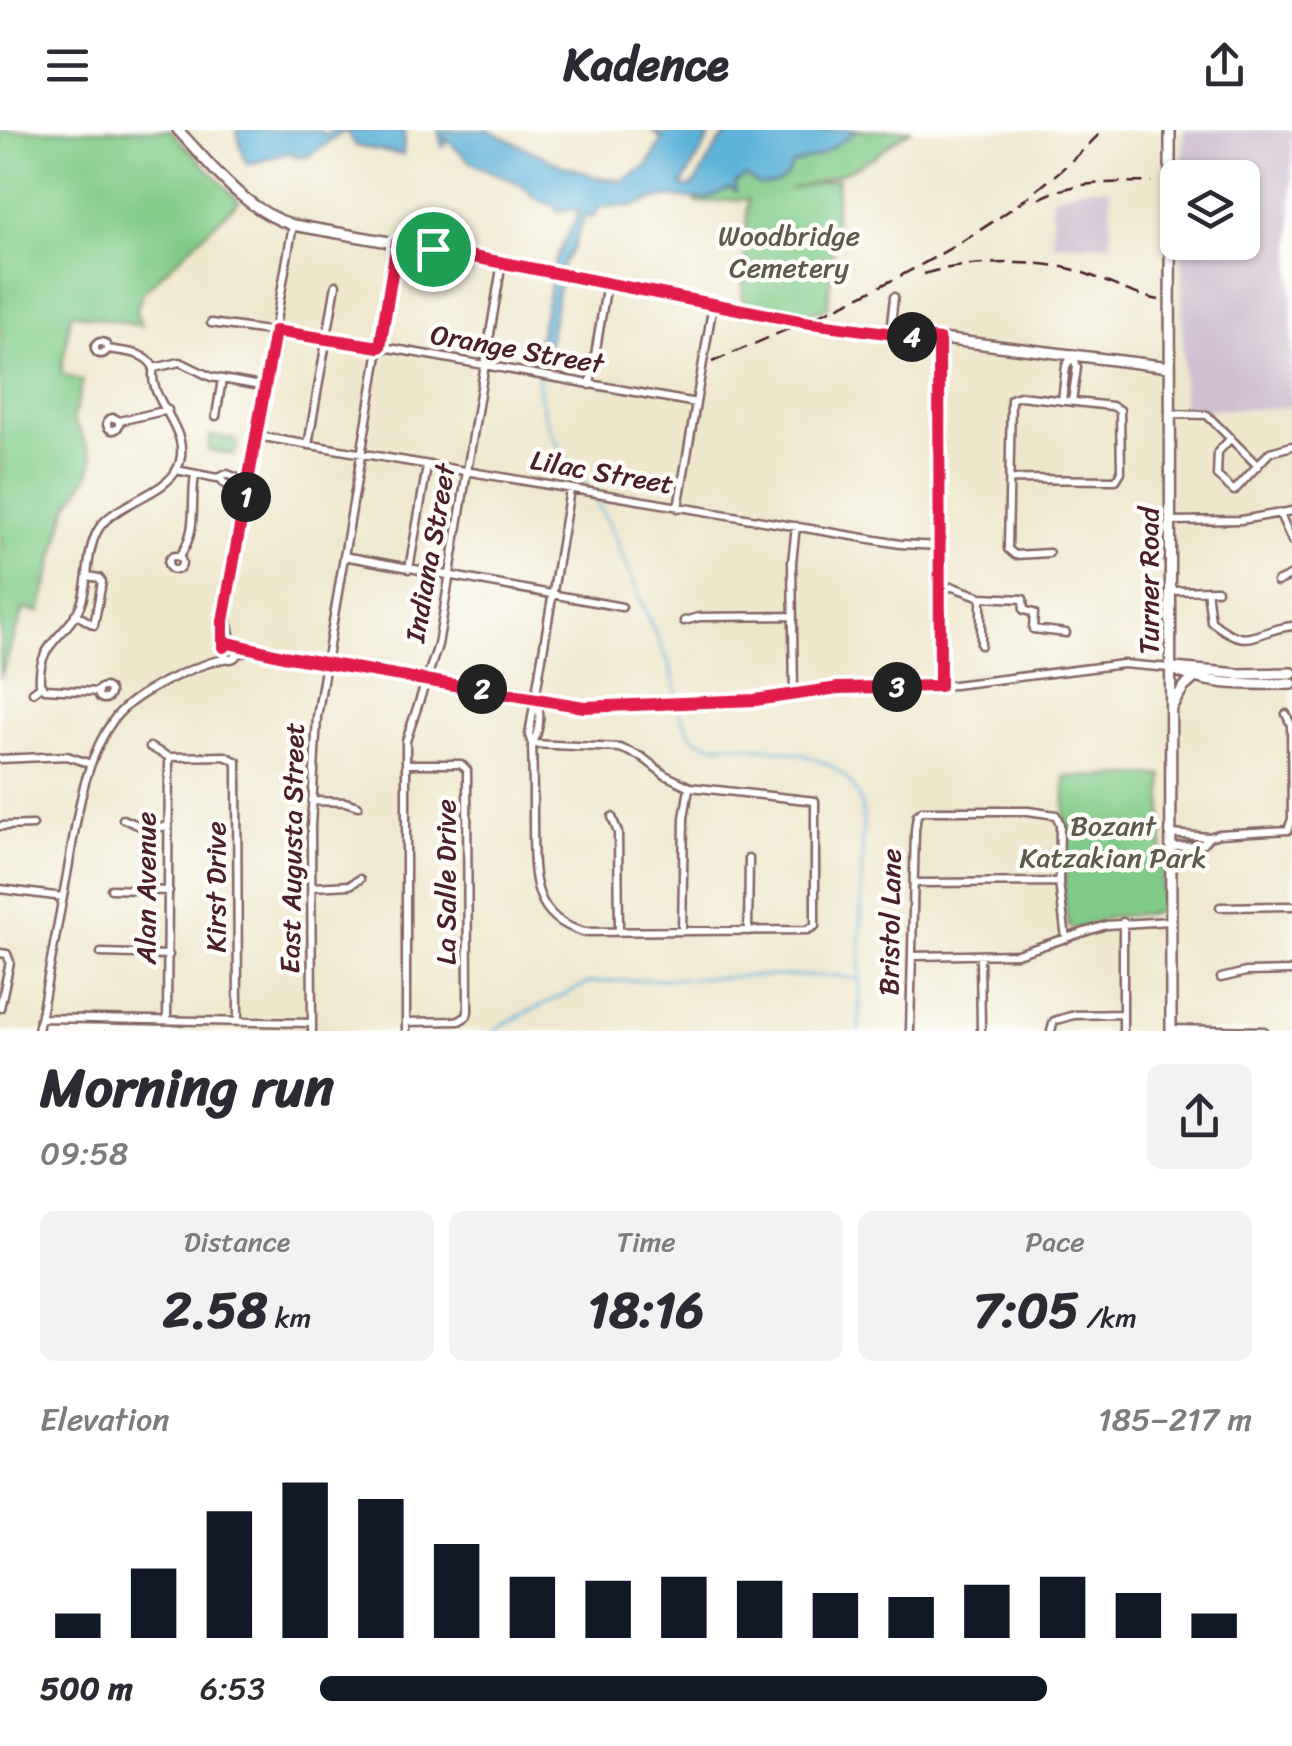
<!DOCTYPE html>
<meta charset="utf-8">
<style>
:root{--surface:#fff;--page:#f2f2f3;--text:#2b2b33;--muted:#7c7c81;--accent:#111827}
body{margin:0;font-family:Sriracha,sans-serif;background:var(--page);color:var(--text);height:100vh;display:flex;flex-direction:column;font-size:38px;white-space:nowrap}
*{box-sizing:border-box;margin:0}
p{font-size:32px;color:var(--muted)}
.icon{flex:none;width:55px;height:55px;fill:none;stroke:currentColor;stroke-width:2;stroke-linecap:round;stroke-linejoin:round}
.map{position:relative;height:901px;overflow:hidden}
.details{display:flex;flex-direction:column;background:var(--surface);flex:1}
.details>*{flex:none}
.buttons{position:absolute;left:1160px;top:30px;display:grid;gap:20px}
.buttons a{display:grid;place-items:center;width:100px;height:100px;border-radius:15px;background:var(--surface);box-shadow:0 2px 8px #0004;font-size:50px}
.pin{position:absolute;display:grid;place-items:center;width:85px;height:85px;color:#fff;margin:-42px;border:5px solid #fff;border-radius:50%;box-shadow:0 2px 10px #0007}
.km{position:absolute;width:50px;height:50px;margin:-25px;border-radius:50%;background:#222;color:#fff;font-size:28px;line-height:50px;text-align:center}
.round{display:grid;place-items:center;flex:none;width:105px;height:105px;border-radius:15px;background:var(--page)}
.overview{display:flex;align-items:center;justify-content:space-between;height:170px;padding:0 40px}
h1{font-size:55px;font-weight:800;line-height:75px}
.figures{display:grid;grid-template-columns:repeat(3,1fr);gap:15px;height:170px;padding:10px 40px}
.figures div{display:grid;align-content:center;border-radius:15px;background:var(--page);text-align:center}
.figures b{font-size:50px;font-weight:800}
.figures small{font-size:28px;font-weight:400}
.figures p{font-size:28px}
.chart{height:280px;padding:20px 40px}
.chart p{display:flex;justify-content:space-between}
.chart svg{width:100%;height:180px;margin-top:10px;stroke:var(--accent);stroke-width:6}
ul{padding:0 40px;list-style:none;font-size:32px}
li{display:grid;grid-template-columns:160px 120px 1fr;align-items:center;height:75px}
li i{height:25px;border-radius:12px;background:var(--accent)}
header{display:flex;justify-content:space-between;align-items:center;height:130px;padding:0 40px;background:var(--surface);font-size:45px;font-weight:800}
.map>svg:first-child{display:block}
</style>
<header><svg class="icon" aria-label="menu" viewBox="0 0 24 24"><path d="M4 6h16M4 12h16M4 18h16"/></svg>Kadence<svg class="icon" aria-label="share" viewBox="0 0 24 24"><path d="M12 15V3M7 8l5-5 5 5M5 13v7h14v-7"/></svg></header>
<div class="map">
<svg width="1292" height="901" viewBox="0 0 1292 901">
<rect width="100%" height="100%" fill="#fdfcf7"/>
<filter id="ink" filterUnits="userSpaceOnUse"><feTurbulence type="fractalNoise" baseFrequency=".01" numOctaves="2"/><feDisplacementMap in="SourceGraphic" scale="20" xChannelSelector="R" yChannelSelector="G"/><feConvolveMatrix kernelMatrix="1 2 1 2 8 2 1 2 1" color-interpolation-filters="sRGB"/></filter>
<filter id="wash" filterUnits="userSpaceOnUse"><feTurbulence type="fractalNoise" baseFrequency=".0048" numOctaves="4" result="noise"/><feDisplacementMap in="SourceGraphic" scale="40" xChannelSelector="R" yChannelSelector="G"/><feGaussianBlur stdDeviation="2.25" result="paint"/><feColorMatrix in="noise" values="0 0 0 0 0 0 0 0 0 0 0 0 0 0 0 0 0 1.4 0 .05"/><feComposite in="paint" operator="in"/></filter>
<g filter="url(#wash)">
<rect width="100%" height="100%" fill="#efe7cc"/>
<path fill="#cfbed0" d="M1184,0h108v278l-109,2 -1,-167 60,-1v-64l-60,-1z
M1081,58h29l1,56h-58l-1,-47z"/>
<path fill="#80cb89" stroke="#65755a" stroke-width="2.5" d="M0,0h170l69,71 -96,91 -7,19 6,15 -71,-13 -10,61 22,7 -10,38 20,38 -4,18 -22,33 -27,104 -16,-3 -24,69z
M727,0h185c-16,7 -26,18 -40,28 -25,16 -55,24 -83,31l49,-10 -10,128 -23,7 -63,-13 6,-102 -52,4z
M210,305l28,5 -3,15 -27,-5z
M1163,645l-1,131 -7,7 -44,4 -37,12 -5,-2 -5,-23 1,-127z"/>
<path fill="#5db2d9" stroke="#546882" stroke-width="2.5" d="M236,0h83l7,5 5,-5h74l-2,25 -47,-9 -11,-15 -38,26h-12l-4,-5 -41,12 -5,-3z
M438,0h51l74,36c20,2 32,16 53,13l2,3 28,-15 16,-27 -10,-10 12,5 4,-5h37l-4,4 1,3 8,-1 -28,49 5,2 7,-2 25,-42 14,-13h56l8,4 12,-4h49l-37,25 -29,10c-4,17 -18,21 -34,20l-12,-9 -11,7 1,9 -6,-4 -23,11 -45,-2 -28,9 -34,1 -7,11 -8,-2 -12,33 -10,14 -19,107 -10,-1v-9l22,-101 23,-47 -6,-3 -16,2 -1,-4 -21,-9 -15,-14 -50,-22 -26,-25 2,8 -4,2z"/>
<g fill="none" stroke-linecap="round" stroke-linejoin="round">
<path stroke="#5db2d9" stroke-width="2.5" d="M538,237c0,74 36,91 67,150 16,31 28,66 42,98 9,21 24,47 28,70 3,17 7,45 23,55 11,7 25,3 37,5 48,5 121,8 128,70l-4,216
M496,901l7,-7 87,-42 166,-6h81l20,3"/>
</g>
</g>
<g filter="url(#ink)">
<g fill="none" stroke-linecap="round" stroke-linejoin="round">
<g stroke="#846563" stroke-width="11">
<path id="minor" d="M211,193l184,26 301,54
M890,203l4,-36
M939,210l1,346
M95 218a6 6 0 1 1 12 0a6 6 0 1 1-12 0Z
M107,219c18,3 38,2 47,19
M154,238l26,-6 31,15 55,10
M590,255l17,-102
M1062,271l4,-35 6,-9
M1072,272l5,-35 -4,-11
M1170,284l37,1 51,51
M216,286l6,-37
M107 294a6 6 0 1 1 12 0a6 6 0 1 1-12 0Z
M119,291l49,-11
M257,306l643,108 40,2
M1231,308l-13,14 -1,24 17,15 36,-39 22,-6
M308,315l28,-160
M176,340l41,8 10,-4 21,8
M220,348l5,6 23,2
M1010,349l106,1 5,-8 -1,-62 -8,-4 -92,-10 -9,3 -3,150 7,6 34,-2
M678,378l35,-204
M1280,384l12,27
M1171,391l70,-1 51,-9
M344,426l278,51
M168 433a7 7 0 1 1 14 0a7 7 0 1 1-14 0Z
M179,427c20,-27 11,-51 16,-83
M409,439l18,-102
M1277,452l15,-7
M940,458l13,-1 28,10 42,2 1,11 10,3 -1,16 33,4
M1207,460l4,31c39,32 43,9 81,5
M1171,461l46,-1
M981,467v48
M75,484l19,11 8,-43 -3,-4 -11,-2
M227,490l5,23
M684,491l15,-4 94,-1
M222 521a8 8 0 1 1 16 0a8 8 0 1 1-16 0Z
M235,515l18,2 30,9 307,51 165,-8 72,-10 127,-4 169,-21 47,4
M223,517v-26l70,-396
M236,524l21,-4
M98 563a6 6 0 1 1 12 0a6 6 0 1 1-12 0Z
M33,562l8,-6
M98,562l-53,-3 -5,-5c-3,-43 28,-47 41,-80 9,-24 4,-61 22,-81 19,-21 63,-31 74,-54 19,-38 -32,-69 -23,-101
M794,564l-2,-132 4,-36
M533,613c7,-13 8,-31 4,-44
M532,614l88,4 22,9 23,18 25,12 125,14v125l-8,4 -223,2c-56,-15 -50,-63 -51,-110 0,-26 0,-52 -1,-78l-3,-9 41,-245
M150,617l19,10
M169,627l56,-1 12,6 1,258
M0,629l67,-3 24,8
M406,634h55l6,6 1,241 -1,5 -8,5 -53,1
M312,671l33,1 13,4
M612,687l6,16 1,99
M123,689l17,7 27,1
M0,696l33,-1
M1209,707l10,-3 69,-4 4,-11 -1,-94 -5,-11
M1170,717l30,-1 9,-9 -38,-3
M914,753l145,-1
M312,757l38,-2 10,-6
M0,759l63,8
M111,759l58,2
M1220,777l72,-1
M1123,792v109
M682,801l2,-113 5,-30
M748,801l1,-73
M0,823l7,1 3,8 -10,46
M101,823l68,2
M913,826l104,-2 89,-29 64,-4
M980,827l1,74
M1221,848l25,-6 46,-1
M41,888l271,5
M167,889l2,-262
M1171,899l93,2
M38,901c9,-50 19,-101 28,-151 10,-53 15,-116 48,-161 20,-27 81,-54 113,-61
M312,901l-1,-204 6,-110 80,-475
M406,901v-290l32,-96 64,-383
M910,901l5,-201 2,-15 5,-4h106l28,4 4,9 -1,58 7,57
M1051,901l3,-10 20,-6 49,-1"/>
</g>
<g stroke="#846563" stroke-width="14">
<path id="major" d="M178,0c34,36 66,80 115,95l209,37 301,60 367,45
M1170,0l1,901
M1171,538c37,19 80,16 121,16
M1174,538l65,6 53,-1
M1172,576l11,-18 10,-9"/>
</g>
<use href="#minor" stroke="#fff" stroke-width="6"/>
<use href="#major" stroke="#fff" stroke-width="9"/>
<path stroke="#4a1f2b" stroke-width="2.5" stroke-dasharray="15 8" stroke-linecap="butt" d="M1039,69c35,-19 73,-16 113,-17
M924,144c35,-12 112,-15 147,-5 30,8 56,25 88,31
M712,232c139,-60 285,-120 391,-232"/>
</g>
</g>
<g fill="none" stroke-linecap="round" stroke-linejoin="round" filter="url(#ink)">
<g stroke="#fff" stroke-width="20">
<path id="route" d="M397,112l407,80 135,18 1,346 -102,2 -83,12 -171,7 -301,-51 -54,-13 -6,4v-26l52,-290 105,16z"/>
</g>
<use href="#route" stroke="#e11d48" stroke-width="12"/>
</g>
<g text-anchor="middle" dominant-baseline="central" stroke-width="9" stroke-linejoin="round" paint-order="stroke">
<g font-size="28" fill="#5d5b4c" stroke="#fdfcf7">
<text x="789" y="105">Woodbridge<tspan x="789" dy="32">Cemetery</tspan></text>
<text x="1113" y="695">Bozant<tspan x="1113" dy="32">Katzakian Park</tspan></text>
</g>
<g font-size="28" fill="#4a1f2b" stroke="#fdfcf7">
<text transform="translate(517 219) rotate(10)">Orange Street</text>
<text transform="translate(602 342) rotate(10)">Lilac Street</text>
<text transform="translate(430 423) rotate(-80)">Indiana Street</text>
<text transform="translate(1148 451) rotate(-90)">Turner Road</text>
<text transform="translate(292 718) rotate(-89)">East Augusta Street</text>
<text transform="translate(445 752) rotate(-90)">La Salle Drive</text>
<text transform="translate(215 757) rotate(-90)">Kirst Drive</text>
<text transform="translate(145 758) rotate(-90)">Alan Avenue</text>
<text transform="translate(890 792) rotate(-89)">Bristol Lane</text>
</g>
</g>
</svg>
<div class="buttons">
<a><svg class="icon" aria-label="layers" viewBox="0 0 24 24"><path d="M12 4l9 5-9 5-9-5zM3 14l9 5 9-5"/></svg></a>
</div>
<div class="pin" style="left:433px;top:119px;background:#1e9e55"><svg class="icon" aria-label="arrive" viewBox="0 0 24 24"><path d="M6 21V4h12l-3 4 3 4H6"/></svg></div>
<b class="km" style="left:246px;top:367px">1</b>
<b class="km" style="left:482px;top:559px">2</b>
<b class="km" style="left:897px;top:557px">3</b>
<b class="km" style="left:912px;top:207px">4</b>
</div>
<section class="details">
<div class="overview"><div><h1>Morning run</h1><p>09:58</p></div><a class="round"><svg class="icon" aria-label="share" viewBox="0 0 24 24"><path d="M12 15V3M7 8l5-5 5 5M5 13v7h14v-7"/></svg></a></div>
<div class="figures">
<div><p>Distance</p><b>2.58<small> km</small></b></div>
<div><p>Time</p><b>18:16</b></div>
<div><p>Pace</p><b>7:05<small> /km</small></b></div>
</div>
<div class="chart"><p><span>Elevation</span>185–217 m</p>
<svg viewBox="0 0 160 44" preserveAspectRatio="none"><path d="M5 44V38M15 44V27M25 44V13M35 44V6M45 44V10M55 44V21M65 44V29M75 44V30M85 44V29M95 44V30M105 44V33M115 44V34M125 44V31M135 44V29M145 44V33M155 44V38"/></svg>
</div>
<ul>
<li><b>500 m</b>6:53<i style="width:78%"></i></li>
</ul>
</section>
